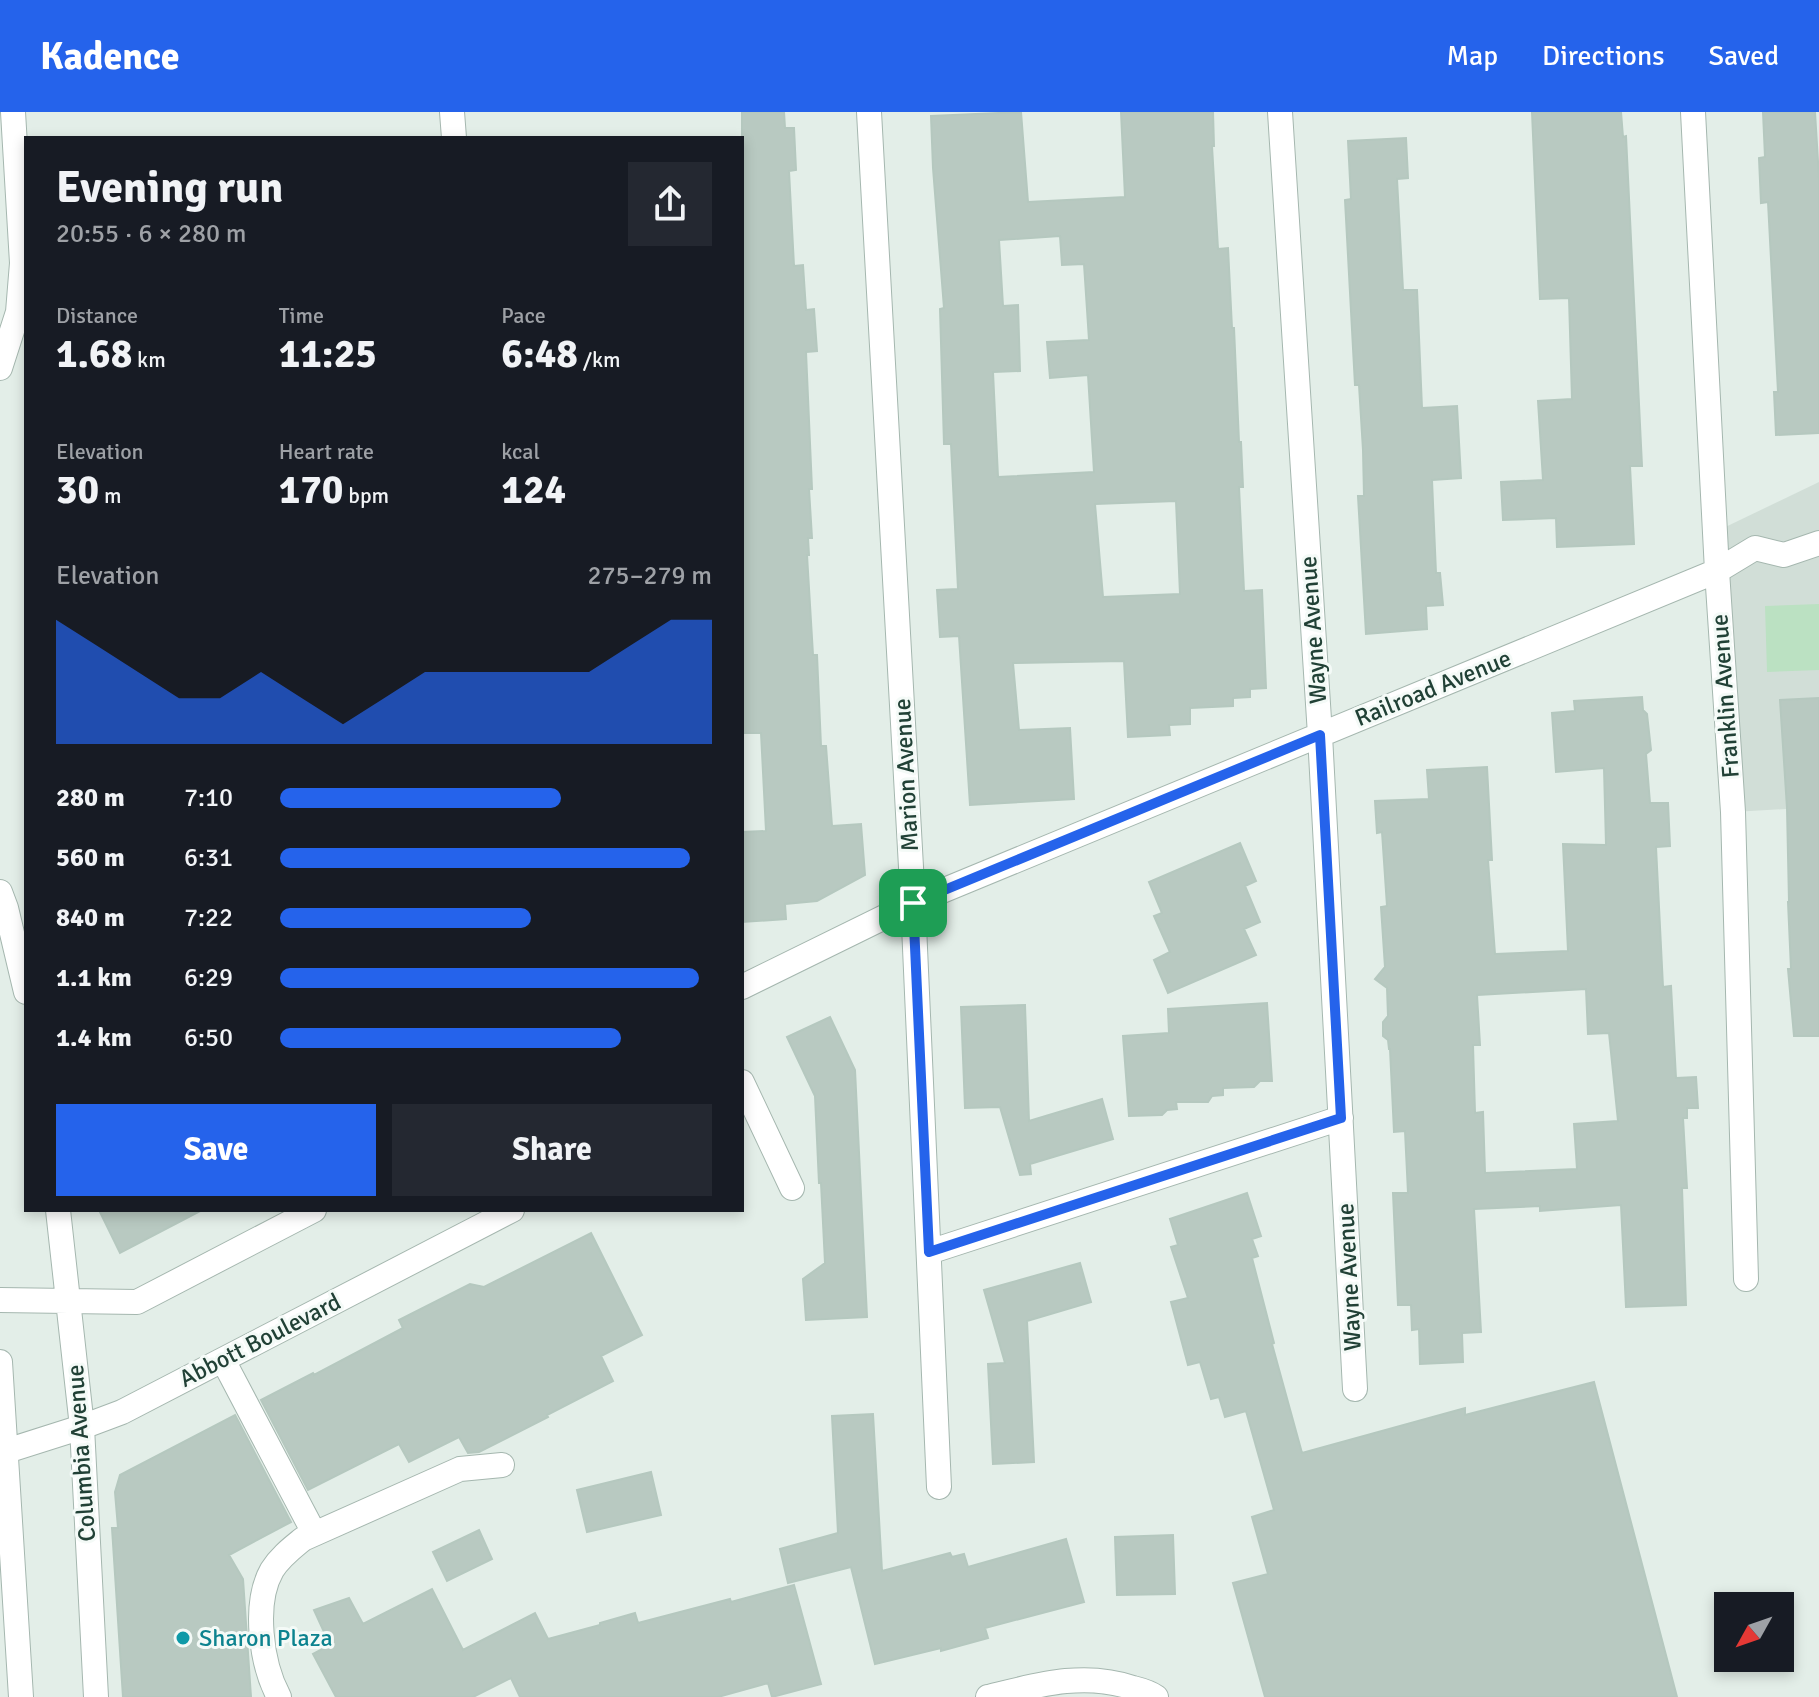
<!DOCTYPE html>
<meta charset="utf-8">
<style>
:root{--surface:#171b24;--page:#242831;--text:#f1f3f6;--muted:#9ea1a6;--accent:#2563eb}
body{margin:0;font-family:Signika,sans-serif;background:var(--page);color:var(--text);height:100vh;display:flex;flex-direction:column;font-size:30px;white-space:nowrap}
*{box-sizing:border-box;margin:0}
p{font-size:26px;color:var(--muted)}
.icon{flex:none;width:44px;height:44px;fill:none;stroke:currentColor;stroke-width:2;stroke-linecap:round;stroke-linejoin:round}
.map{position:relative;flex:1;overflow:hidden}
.drawer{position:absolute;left:24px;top:24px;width:720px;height:1076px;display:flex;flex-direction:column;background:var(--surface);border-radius:0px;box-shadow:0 4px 12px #0003}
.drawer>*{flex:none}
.needle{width:52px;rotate:230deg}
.tools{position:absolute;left:1714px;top:1480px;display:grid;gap:16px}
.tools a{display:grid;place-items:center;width:80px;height:80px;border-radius:0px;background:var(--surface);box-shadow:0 4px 12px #0003;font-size:40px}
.pin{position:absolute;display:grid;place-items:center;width:68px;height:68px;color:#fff;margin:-34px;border-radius:16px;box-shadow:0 4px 12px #0006}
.round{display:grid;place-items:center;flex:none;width:84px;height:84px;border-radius:0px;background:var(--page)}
.head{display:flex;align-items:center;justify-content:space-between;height:136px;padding:0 32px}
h1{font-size:44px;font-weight:800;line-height:60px}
.metrics{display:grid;grid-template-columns:repeat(3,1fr);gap:12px;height:136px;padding:8px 32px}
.metrics div{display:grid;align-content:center}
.metrics b{font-size:40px;font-weight:800}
.metrics small{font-size:22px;font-weight:400}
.metrics p{font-size:22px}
.chart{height:224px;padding:16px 32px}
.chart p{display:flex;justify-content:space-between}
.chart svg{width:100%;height:144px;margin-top:8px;fill:var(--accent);opacity:.7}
.button{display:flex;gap:16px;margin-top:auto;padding:16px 32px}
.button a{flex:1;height:92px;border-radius:0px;background:var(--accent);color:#fff;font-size:32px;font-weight:800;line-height:92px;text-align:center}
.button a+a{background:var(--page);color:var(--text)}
ul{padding:0 32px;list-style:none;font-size:26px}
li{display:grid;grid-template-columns:128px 96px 1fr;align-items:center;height:60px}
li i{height:20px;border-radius:10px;background:var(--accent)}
header{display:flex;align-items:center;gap:48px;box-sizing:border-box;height:112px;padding:0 40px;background:var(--accent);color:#fff}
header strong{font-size:38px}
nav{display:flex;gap:44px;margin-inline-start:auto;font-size:28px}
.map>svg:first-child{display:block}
</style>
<header>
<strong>Kadence</strong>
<nav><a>Map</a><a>Directions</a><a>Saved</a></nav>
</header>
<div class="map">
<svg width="1819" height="1585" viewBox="0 0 1819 1585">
<rect width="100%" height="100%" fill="#e3eee8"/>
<path fill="#d1ded7" d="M1819,370v325l-86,5 -18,-280z"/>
<path fill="#bbe1c2" d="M1819,492v66l-52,2 -2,-66z"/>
<path fill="#b8c9c1" stroke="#b5c8bf" stroke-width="2" fill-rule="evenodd" d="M742,0h42l1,16h9l2,42 -7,1 5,95 9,-1 3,45 8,-1 3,42 -11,1 6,137h-3l3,49h-4l1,17h-2l6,100h4l4,91h5l6,80 29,-2 4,51 -48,26 -32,3 1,15 -44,3v-90l24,-1 -5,-98h-19z
M1021,0l7,90 97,-5 -4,-85h92l1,34h-2l6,103 10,-1 4,80h2l5,114h2l2,45h-4l5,104 18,-1 4,98 -16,1v8l-17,1v8l-43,2v16l-21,1 1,10 -42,2 -4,-76 -111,2 6,67 51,-2 4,71 -104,6 -11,-169 -19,1 -3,-47 21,-1 -7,-145h-7l-4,-135 4,-1 -11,-140 -2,-52zM1060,124l2,29 22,-1 5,76 -42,2 3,36 38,-3 6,97 -96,5 -5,-105 27,-1 -2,-66 -15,1 -4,-66zM1176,389l4,93 -77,3 -8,-93z
M1532,0h89l2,25 3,-1 16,330h-12l4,78 -77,3 -1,-29 -53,2 -2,-38 42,-2 -5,-79 34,-2 -3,-101 -29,1z
M1763,0h52l4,66v255l-43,2 -2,-43h4l-10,-190 -7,1 -2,-45 6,-1z
M1406,26l2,40 -11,1 6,111h14l5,118 35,-2 4,72 -29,2 4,93h4l3,32 -17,1 1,23 -61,5 -8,-138h6l-1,-46 -4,-65h-4l-10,-185 6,-1 -3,-58z
M1642,585l1,13 4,4 4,36 -5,4 4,49h18l2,43 -14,1 7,140 8,-1 5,92 20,-1 2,31h-11v10h-4l4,70h-5l4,117 -60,2 -5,-102 -81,6v-5l-66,3 7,123 -19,1 1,29 -43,2 -1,-35 -7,1 -1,-25h-13l-5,-112h15l-3,-62 -11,1 -4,-83h-1l-1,-9 -5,-4v-14l5,-6 -1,-28 -12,-9 10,-12 -4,-60 6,-1 -5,-74 -5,1 -2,-32 54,-2 -2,-29 60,-3 5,93h-4l7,94 73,-3 -5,-107 43,1 -2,-77 -48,4 -4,-59 23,-2 -1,-10zM1586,877l2,45 21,-1 9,88 -44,3 3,45 -92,4 -2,-61 -8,1 -2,-68h7l-3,-50z
M1819,586v338h-25l-6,-67h3l-3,-67h1l-2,-94 -7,-108z
M1240,731l16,38 -11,5 15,36 -16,7 12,26 -88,38 -14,-33 16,-8 -16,-36 8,-3 -13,-31z
M1267,891l5,78h-12l-6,6 -31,1v7l-11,1 -4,6h-32l1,7 -10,1 -5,5 -33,1 -6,-80 46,-3 -1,-24z
M1025,893l4,116 73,-22 11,40 -83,25 1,10 -11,1 -20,-68 -35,1 -4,-101z
M830,905l25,53 12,247 -61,3 -3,-41 22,-16 -4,-80h-2l-4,-87 -28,-59z
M1247,1081l14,43 -9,3 6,17 -6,2 22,85 -2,1 30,109 163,-45v7l129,-33 83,315h-412l-32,-114 35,-9 -16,-57 22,-7 -28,-99 -21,6 -6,-20 -8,2 -11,-37 -12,3 -17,-63 17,-4 -17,-51 7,-2 -8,-26z
M99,1098h103l-82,43z
M591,1121l51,102 -41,21 12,25 -66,34 1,2 -69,35 -11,1 -9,-16 -50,25 -10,-18 -91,46 -47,-90 52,-27 1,2 89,-47 -4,-8 71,-36 14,3z
M1080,1151l11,39 -64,19 7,141 -41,2 -5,-100 17,-1 -21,-73z
M873,1302l9,157 68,-18 2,4 12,-3 4,13 98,-28 18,63 -99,26 3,10 -47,13v-3l-66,16 -24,-97 -63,16 -8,-34 58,-16 -6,-117z
M235,1303l56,107 -62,33 14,24 8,118h-128l-11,-169h6l-3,-36 5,-17z
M651,1360l10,43 -74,17 -10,-42z
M479,1418l13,29 -45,22 -14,-29z
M1173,1423l2,59 -58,1 -2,-58z
M794,1473l27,99 -49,13 -4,-14 -50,14h-198l-9,-19 -38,19h-137l-23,-43 17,-9 -16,-35 35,-12 14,26 69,-35 31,61 72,-37 13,26 52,-14v-2l35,-10 3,10 92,-24 1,3z"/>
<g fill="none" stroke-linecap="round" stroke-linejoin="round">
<g stroke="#a5b7af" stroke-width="26">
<path id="minor" d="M452,0l2,26
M869,0l44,791 26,584
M1280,0l40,623 35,654
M1693,0l24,459 16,241 13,467
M0,256l18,-56 4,-49 -9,-151
M0,780l6,16 20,84
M742,875l171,-84 804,-332 38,-23 29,7 35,-12
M742,970l50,106
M58,1098l24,217 14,270
M929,1140l412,-134
M0,1188l137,2 177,-92
M223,1248l91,173
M0,1250l21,335
M0,1341l82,-26 40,-15 390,-202
M279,1585c-18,-33 -26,-94 -7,-127 8,-13 20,-22 31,-31l157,-70 42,-4
M988,1585c49,-12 96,-26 145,-9 8,2 16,4 23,9"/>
</g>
<use href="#minor" stroke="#fff" stroke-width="24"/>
</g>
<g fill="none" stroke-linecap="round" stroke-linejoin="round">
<g stroke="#fff" stroke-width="16">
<path id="route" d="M1320,623l21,383 -412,134 -16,-349z"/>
</g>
<use href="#route" stroke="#2563eb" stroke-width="10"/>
</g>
<circle fill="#0f9aa8" stroke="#f4faf7" stroke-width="3" cx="183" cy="1526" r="8"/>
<g text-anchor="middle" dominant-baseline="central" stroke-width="6" stroke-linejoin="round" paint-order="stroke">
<g font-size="24" fill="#214136" stroke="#f4faf7">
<text transform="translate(1313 518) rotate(-94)">Wayne Avenue</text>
<text transform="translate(1433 576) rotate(-22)">Railroad Avenue</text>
<text transform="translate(1725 584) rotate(-94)">Franklin Avenue</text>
<text transform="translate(906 663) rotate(-93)">Marion Avenue</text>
<text transform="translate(1349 1165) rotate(-93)">Wayne Avenue</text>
<text transform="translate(260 1228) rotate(-27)">Abbott Boulevard</text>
<text transform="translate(81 1341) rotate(-94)">Columbia Avenue</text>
</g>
<g font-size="24" fill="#0d838f" stroke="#f4faf7" text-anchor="start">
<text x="199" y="1526">Sharon Plaza</text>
</g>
</g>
</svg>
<div class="tools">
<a><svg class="needle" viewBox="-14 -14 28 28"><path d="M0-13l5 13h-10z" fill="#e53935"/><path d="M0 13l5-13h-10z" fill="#9ea1a6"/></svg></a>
</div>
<div class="pin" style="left:913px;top:791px;background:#1e9e55"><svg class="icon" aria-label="arrive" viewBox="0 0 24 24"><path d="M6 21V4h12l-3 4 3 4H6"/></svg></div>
<section class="drawer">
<div class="head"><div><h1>Evening run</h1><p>20:55 · 6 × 280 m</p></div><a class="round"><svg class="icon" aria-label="share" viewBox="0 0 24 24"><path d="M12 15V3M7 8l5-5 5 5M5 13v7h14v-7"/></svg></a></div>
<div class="metrics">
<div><p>Distance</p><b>1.68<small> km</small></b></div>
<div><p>Time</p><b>11:25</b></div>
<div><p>Pace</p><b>6:48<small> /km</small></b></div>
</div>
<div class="metrics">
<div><p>Elevation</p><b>30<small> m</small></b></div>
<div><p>Heart rate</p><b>170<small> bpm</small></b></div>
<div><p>kcal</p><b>124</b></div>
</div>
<div class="chart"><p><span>Elevation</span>275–279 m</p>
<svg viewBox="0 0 160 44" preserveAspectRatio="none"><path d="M0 44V6L10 14L20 22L30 30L40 30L50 22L60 30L70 38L80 30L90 22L100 22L110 22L120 22L130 22L140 14L150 6L160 6V44z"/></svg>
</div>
<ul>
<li><b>280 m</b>7:10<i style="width:65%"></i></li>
<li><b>560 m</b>6:31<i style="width:95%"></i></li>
<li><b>840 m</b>7:22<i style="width:58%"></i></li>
<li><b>1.1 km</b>6:29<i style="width:97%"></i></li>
<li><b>1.4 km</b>6:50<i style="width:79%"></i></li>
</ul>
<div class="button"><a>Save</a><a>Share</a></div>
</section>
</div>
